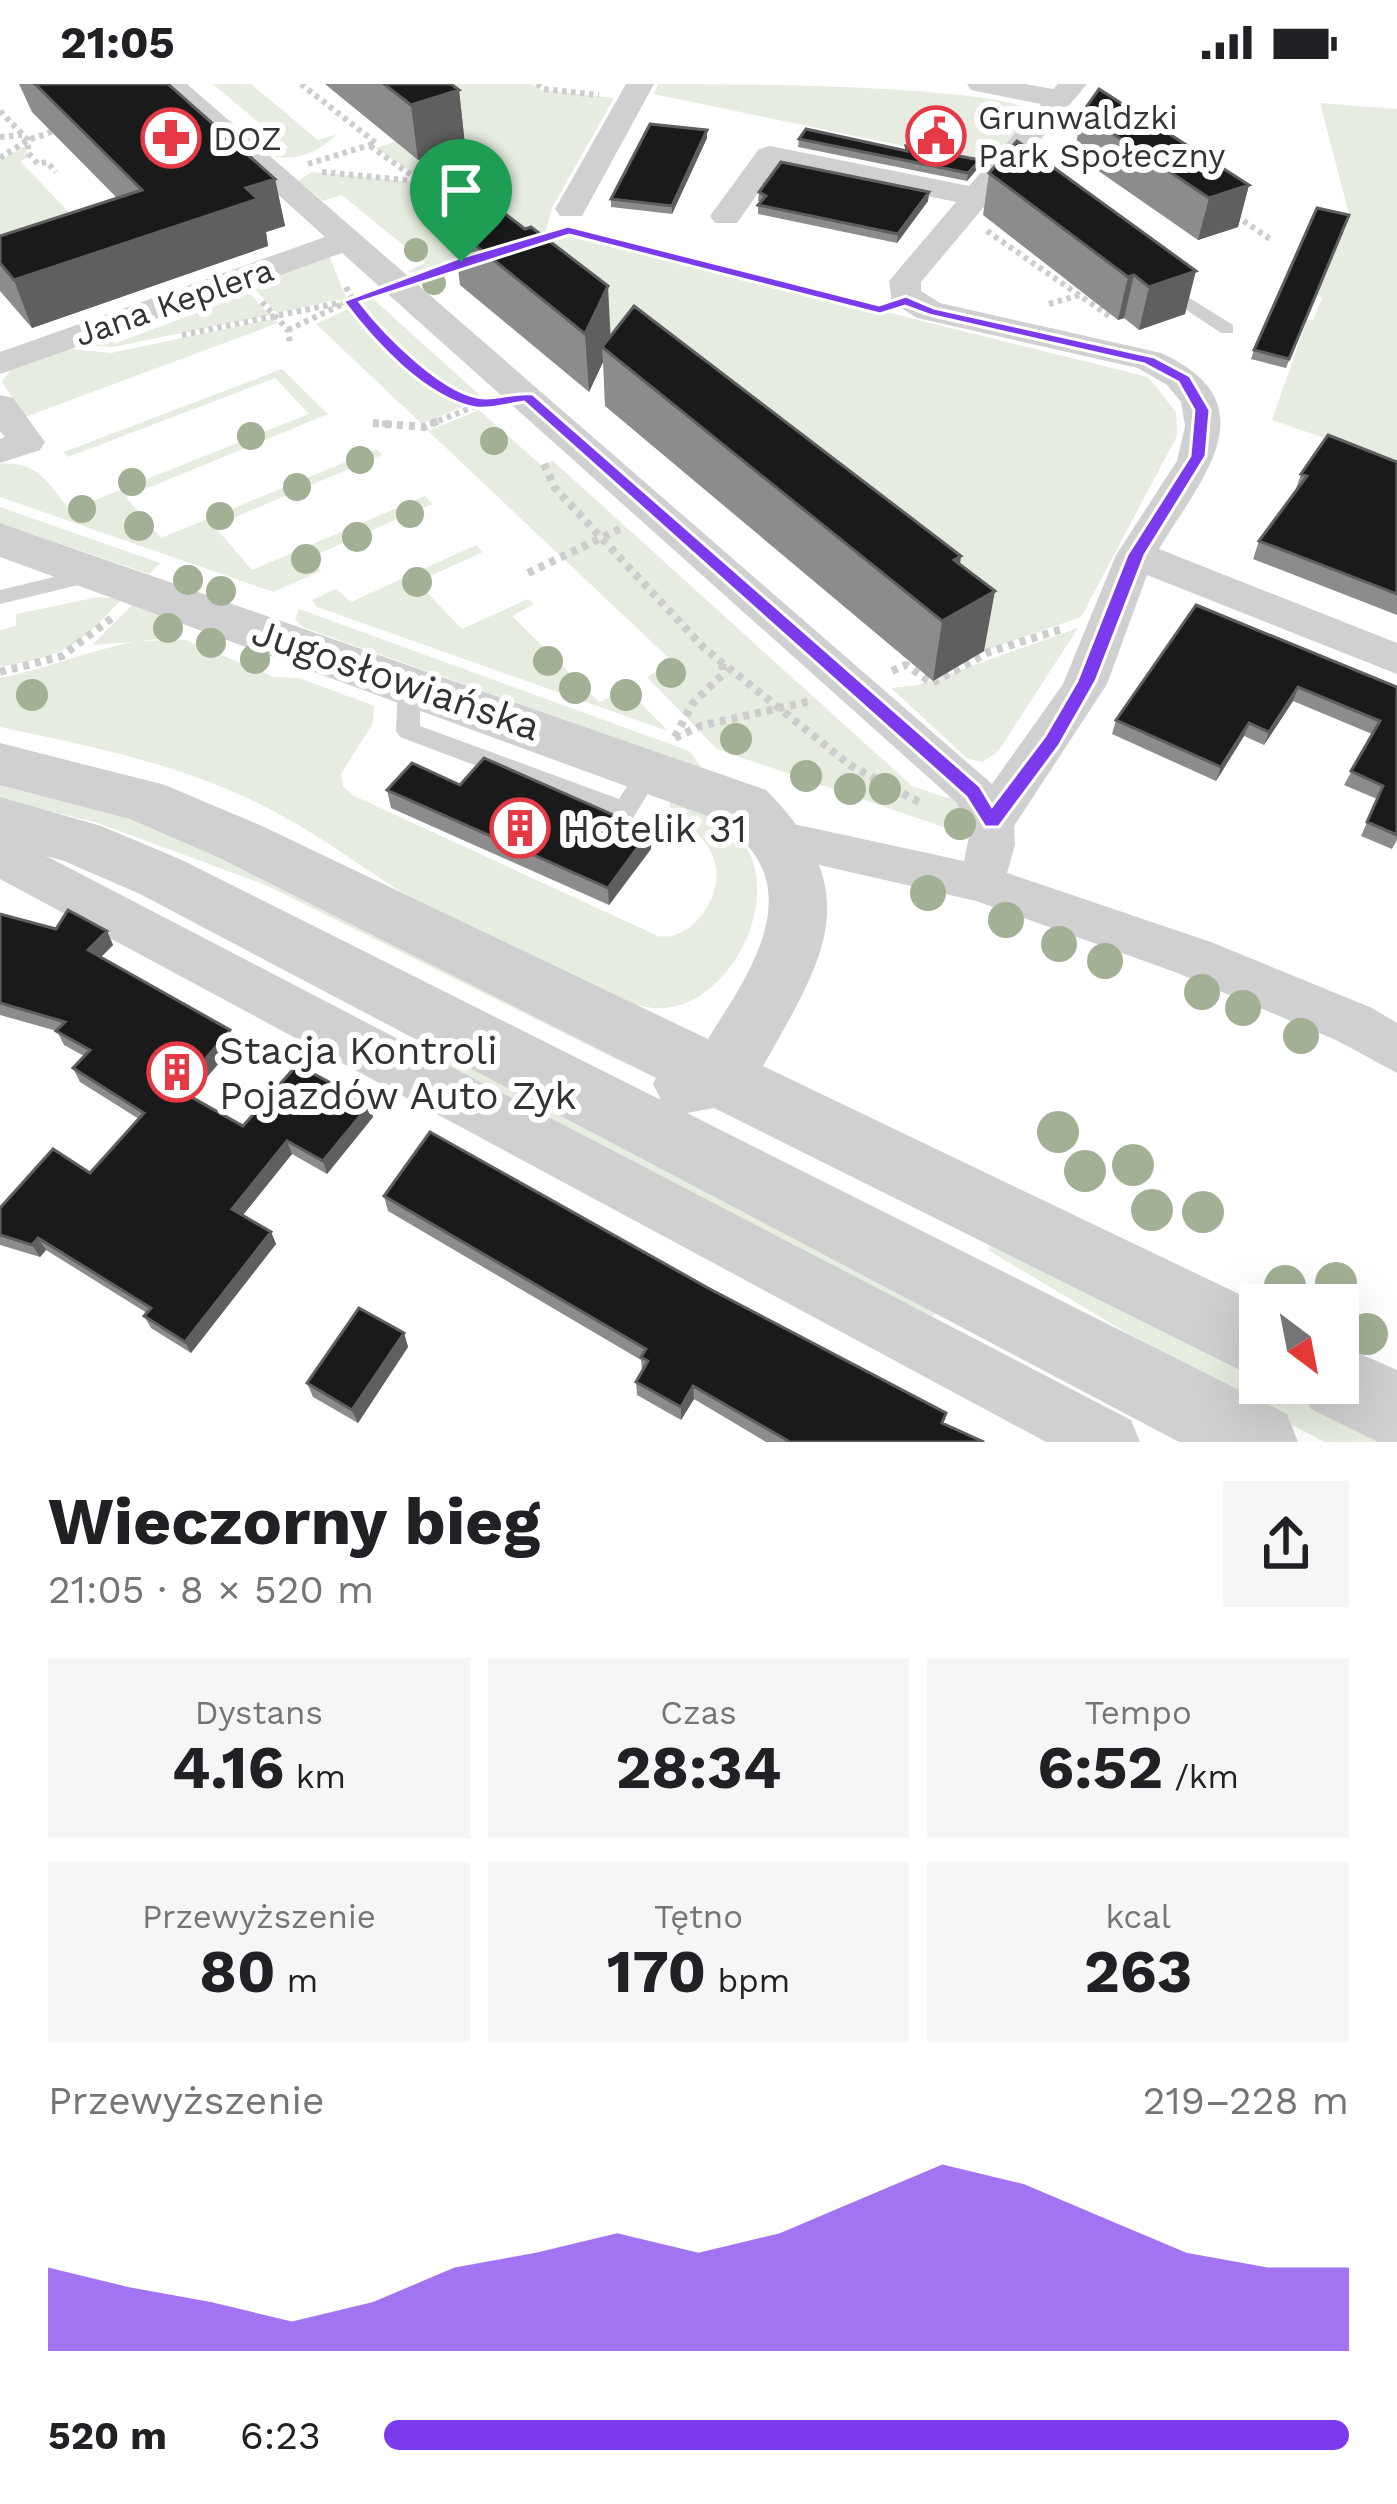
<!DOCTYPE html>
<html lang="pl">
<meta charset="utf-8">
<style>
:root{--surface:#fff;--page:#f6f6f6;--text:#202124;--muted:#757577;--accent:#7c3aed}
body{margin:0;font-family:"Work Sans",sans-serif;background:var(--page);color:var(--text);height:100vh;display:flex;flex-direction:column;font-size:45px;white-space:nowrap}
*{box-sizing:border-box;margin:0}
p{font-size:39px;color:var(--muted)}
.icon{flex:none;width:66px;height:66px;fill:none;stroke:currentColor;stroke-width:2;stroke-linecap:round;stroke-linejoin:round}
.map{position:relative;height:1358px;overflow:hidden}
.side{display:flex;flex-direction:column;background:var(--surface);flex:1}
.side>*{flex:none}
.needle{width:78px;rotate:148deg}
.buttons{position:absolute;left:1239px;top:1200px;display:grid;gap:24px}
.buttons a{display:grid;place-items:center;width:120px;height:120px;border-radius:0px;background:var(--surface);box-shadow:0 12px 48px #0002;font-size:60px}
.pin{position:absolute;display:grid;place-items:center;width:102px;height:102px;color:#fff;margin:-123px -51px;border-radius:50% 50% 50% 0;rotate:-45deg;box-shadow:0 0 12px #0007}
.pin .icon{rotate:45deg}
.round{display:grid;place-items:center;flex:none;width:126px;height:126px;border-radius:0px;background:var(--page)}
.overview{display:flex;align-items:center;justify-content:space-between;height:204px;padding:0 48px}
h1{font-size:66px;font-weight:700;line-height:90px}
.figures{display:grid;grid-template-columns:repeat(3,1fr);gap:18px;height:204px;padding:12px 48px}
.figures div{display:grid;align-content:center;border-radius:0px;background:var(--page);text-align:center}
.figures b{font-size:60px;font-weight:700}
.figures small{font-size:33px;font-weight:400}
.figures p{font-size:33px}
.chart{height:336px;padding:24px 48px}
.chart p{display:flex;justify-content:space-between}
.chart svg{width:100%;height:216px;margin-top:12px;fill:var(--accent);opacity:.7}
ul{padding:0 48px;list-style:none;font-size:39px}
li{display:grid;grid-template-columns:192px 144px 1fr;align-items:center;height:90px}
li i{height:30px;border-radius:15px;background:var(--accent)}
.status{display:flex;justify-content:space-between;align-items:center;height:84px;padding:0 60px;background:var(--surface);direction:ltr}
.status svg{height:33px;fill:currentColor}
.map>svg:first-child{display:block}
</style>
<div class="status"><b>21:05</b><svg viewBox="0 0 49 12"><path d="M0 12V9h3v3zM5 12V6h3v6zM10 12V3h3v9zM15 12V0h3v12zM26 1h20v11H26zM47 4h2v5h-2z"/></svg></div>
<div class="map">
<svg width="1397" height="1358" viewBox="0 0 1397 1358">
<rect width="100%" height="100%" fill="#fff"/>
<path fill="#e6ecdf" d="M213,0h38l67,56 19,-6c-17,18 -43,29 -68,21l20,-7z
M401,0h130l9,6 74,8 -62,110 -7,26 -20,3 -77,-55 -25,-2 -47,-32 24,-8 -1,5 20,15z
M658,0c59,0 360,0 382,32l-50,48 -336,-70z
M1320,19l77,6v354l-125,-43 35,-100h6l9,-22 -5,-3 33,-77z
M25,62l4,11 -9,4 66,69 -86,30v-100z
M312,88l131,13 74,54 -105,34 -4,-2 17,-8 -83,-68 -19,6 -25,-20z
M569,149l579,144 28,35 1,24 -96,181 -97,34 -495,-397z
M324,171l6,3 16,40 -69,15 -30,-32z
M240,200l30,31 -157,32 -42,-3 41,-15 2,15 106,-40v-13z
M372,214l111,100 -61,26 -106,-100z
M273,235l5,4 -253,94 -23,-35 12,-17 47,-17 50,5z
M282,285l46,45 -202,83 35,41 216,-89 5,6 -168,71 38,44 173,-74 7,8 -121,53 10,14 -48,21 -273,-95v-33c38,-4 48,20 70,46l239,-96 -34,-36 -207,79 -4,-5z
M479,326l62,55 12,-4 359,325 35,12 13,-4 2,30 -7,7 -238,-82 -70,-72 26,-15 -245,-231z
M0,423l160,56 -11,11 -149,-51z
M476,461l7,7 -66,30 45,47 66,-30 6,5 -22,12 87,86 28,-13 41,42 -351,-124 -5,-7 24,-11 15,13z
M98,513l24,2c-47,50 -54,55 -122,68v-37l16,-4v-12z
M134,519l27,9 22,18 -3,7 -41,4 47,-1 88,37 25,1 75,28 -1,17 -32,51 2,12 9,9 306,141c34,6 66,-41 57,-73 -9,-34 -39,-37 -46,-58l6,-10c29,14 55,24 72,53 35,61 -26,173 -101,159 -32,-6 -63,-25 -92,-39 -41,-19 -84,-36 -123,-58 -53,-30 -101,-69 -154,-97 -86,-47 -182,-66 -277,-86v-49c46,-9 87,-27 133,-36l-41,3z
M299,525l390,142 13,17 -400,-141 -7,-8z
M1078,544l-79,122 -16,12 -15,-3 -77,-71 27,-3z
M0,699l137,36 41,16 454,226 -4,4 -360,-179 -170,-63 -98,-24z
M431,959l512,266 -21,14 -496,-261z
M992,1155l268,135v9h18l118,59h-71l-109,-56 -228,-136z"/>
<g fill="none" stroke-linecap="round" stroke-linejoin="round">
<path stroke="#cdcdcd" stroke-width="6" stroke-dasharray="4.5 4.5" stroke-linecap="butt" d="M301,0l75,59 -68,21
M537,0l6,5 56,6
M0,27l28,29v13l10,11 9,-2 9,10
M0,53l22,-2
M370,62l47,33
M0,74l28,-18 29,-10
M322,88l124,12 47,34
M1236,132l34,23
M987,147l125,87
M583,150l293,75
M434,188l31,-12
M346,203c26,53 72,86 124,112
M262,218l26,28 2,13
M1049,220l31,-9
M288,246l63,-30
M182,251l167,-34
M373,339l19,1
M430,340l54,-21"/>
<path stroke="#cdcdcd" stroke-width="8" stroke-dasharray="6 6" stroke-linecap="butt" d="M373,339l51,4 14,-6
M544,380l11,24 149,160 146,117 71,38
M528,489l96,-46
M892,587l14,-6 26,18 57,-31 73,-23
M0,588l62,-16 50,-38
M675,653l17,-33 30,-29 1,-13
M675,654l25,-12 111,-25"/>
<path fill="#d0d0d0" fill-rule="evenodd" d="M1164,198l69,43v8h-12l-63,-42v-8z
M95,483l11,7 -3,5 -103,25v-14z
M409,592l11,8v42l199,73 23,-36h18l3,6 -30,49h-18l-215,-81 -4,-6 2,-47z"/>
<path fill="#d0d0d0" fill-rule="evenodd" d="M156,0h31l805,700 71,-100 53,-129 61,-94 8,-35 -4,-24 -14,-17 -29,-17 -221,-50 -25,-16 -3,-21 67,-79 -178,-37 -41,58h-22l-5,-7 49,-67 11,-3 199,40 72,-82 -70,-14 -4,-6h58l28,5 5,-5h29l-166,198v9l19,12 221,50c112,51 39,127 -2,196l238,94v31l-250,-99 -40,109 -93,142 1,19 -8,28 204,69 161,66 25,15v50l-61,-33 -161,-68 -199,-71 -213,-49 -6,-13 6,-13 17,-5 184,40 5,-25 -12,-33 -615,-550 -342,121v-22l325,-115z
M626,0h28l-72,132h-22l-5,-7z
M0,311l13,3 32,44 -5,8 -40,13v-24l5,-2 -5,-6z
M0,748l1131,588 9,22h-94l-1046,-563z"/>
<path fill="#d0d0d0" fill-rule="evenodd" d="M0,439l766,267c102,102 59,167 -3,276l499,239 -2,75 -546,-272 -27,5 600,301 11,28h-119l-1039,-548 -76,-33 -64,-18v-46l101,29 81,34 479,240 -8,-16 3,-6 -436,-220 -90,-39 -130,-34v-42l165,42 97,41 446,213c30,-49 86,-123 48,-182 -8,-13 -21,-24 -32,-35l-724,-265z
M1338,1260l59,26v72h-19l-67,-33 -11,-26h38z"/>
</g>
<g fill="#a2b095">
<circle cx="416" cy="166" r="12"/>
<circle cx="434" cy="199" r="12"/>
<circle cx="251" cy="352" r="14"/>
<circle cx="494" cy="357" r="14"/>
<circle cx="360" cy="376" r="14"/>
<circle cx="132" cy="398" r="14"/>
<circle cx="297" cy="403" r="14"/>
<circle cx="82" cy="425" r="14"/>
<circle cx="410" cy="430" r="14"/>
<circle cx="220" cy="432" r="14"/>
<circle cx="139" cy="442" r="15"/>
<circle cx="357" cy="453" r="15"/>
<circle cx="306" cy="475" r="15"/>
<circle cx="188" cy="496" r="15"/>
<circle cx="417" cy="498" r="15"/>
<circle cx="221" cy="507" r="15"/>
<circle cx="168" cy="544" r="15"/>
<circle cx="211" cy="559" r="15"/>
<circle cx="255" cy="575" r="15"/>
<circle cx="548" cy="577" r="15"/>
<circle cx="671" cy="589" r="15"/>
<circle cx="575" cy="604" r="16"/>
<circle cx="32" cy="611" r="16"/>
<circle cx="626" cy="611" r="16"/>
<circle cx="736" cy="655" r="16"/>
<circle cx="806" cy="692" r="16"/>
<circle cx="850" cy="705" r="16"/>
<circle cx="885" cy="705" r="16"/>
<circle cx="960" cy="740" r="16"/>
<circle cx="928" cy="809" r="18"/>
<circle cx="1006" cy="836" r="18"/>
<circle cx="1059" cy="860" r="18"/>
<circle cx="1105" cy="877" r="18"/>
<circle cx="1202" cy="908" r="18"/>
<circle cx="1243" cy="924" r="18"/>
<circle cx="1301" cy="952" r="18"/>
<circle cx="1058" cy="1048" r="21"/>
<circle cx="1133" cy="1081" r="21"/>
<circle cx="1085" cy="1087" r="21"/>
<circle cx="1152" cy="1126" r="21"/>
<circle cx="1203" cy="1128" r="21"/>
<circle cx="1336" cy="1199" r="21"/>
<circle cx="1285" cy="1202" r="21"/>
<circle cx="1367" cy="1250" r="21"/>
</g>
<path fill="#8c8c8c" d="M19,0h149l107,95 10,47 -19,6 2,14 -236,82 -32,-37v-55l117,-38 -85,-86z
M325,0h126l8,6 6,55 -47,15z
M1082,29l167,72 -11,42 -40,13 -124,-86z
M707,46v8l-35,76 -61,-7v-8z
M799,55l107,12 72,17 -11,13 -169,-34z
M1017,57l168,173 -46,16 -15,-12 -6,2 -135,-105 6,-42z
M759,108h170l-1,9 -31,42 -139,-29v-9l3,-3 -3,-1z
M1349,131l-63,153 -35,-9 3,-9z
M453,143l72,2 86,107 350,220 -1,8 24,87 -51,30 -328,-275 -2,-44 -14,30 -129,-107z
M1397,378v153l-144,-56 6,-18 36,-49 6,-18z
M1196,521l201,82v153l-5,9 -31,-13 16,-37 -33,-14 28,-51 -79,-33 -29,44 -20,-9 -28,45 -104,-47 4,-14z
M460,701l190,46 1,18 -42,56 -218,-97 -4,-18z
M0,830l56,15 51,2 6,14 -12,12 135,86 -45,53 52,30 127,-22 3,13 -46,57 -35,-20 -49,61 28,17 5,12 -85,109 -40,-25 -7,-12 3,-3 -101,-63 -6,7 -40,-12v-37l90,-35 49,-54 -59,-37 -7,-14 11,-12 -20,-11 -7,-14 -57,-16z
M384,1112l559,227 41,19h-218l-72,-43 -13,21 -44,-25 -1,-13 6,-11 -1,-11 -253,-149z
M404,1249l4,14 -50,76 -45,-26 -6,-14z"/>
<path fill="#5f5f5f" d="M459,6l6,55 -47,15 -7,-55z
M707,46v8l-35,76v-8z
M980,76l-2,8 -11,13 1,-8z
M275,95l10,47 -19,6 2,14 -236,82 -18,-48 232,-92z
M1249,101l-11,42 -40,13 11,-42z
M929,108l-1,9 -31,42 1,-9z
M1196,187l-11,43 -46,16 10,-43z
M1134,191l-10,43 -6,2 10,-43z
M608,202l3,58 -9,3 1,15 -14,30 -4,-58z
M961,472l-9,59 43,-24 -11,60 -51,30 9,-60 12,-61z
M1298,603l-5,14 -29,44 5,-13z
M1249,639l-5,13 -28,45 5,-14z
M650,747l1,18 -42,56 -1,-17z
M107,847l6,14 -18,18 -7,-13z
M230,946l6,13 -51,60 -6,-13z
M370,1020l3,13 -46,57 -4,-13z
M287,1057l5,13 -54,67 -6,-12z
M271,1148l5,12 -85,109 -6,-11z
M38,1154l8,12 -6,7 -8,-12z
M404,1249l4,14 -50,76 -6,-13z
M693,1302l1,13 -13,21v-13z"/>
<path fill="#1a1a1a" stroke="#5f5f5f" stroke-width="3" d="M35,0h133l107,95 -29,9 12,11 -244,81 -14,-17v-27l142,-46z
M384,0h67l8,6 -48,15z
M1099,5l150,96 -40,13 -127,-85z
M650,40l57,6 -35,76 -61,-7z
M806,45l101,22 -1,-5 74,14 -12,13 -169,-34z
M1017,57l179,130 -47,16 -15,-12 -6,2 -139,-104z
M781,78l148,30 -31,42 -140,-29 8,-9 -7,-4z
M1317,124l32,7 -60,144 -35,-9z
M500,126l25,19 6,-2 77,59 -23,48 -132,-107z
M634,222l327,250 -7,4 41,31 -53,30 -340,-274z
M1328,351l69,27v132l-138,-53 48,-65 -6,-2z
M1196,521l201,82v148l-30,-13 16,-36 -32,-15 29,-50 -82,-34 -29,45 -20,-9 -28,44 -105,-47z
M484,674l166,73 -42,57 -221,-98 25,-27 48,22z
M68,826l39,21 -19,19 142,80 -51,60 64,36 54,-61 73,39 -47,57 -36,-20 -55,68 39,23 -86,110 -41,-26 7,-8 -113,-70 -6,7 -32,-10v-27l53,-59 37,24 54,-60 -71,-45 17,-18 -34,-19 9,-9 -65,-19v-89l56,15z
M430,1048l278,156 238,125 -4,10 42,19h-194l-97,-56 -12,21 -45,-25 12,-21 -7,-4 5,-8 -262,-153z
M359,1224l45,25 -52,77 -45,-27z"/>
<path fill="#7c3aed" stroke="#fff" stroke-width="3" fill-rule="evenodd" d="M568,142l311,79 27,-9 28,12 220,49 36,19 20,34 -4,46 -61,99 -49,126 -37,65 -60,81h-14l-19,-30 -442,-395c-15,2 -34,8 -48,6 -52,-10 -103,-67 -133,-107l113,-42zM569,151l311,79 25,-8 24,9 215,49 34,18 16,28 -4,46 -63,99 -50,126 -32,55 -53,70 -12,-20 -447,-392c-16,-2 -32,4 -47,4 -40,0 -103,-66 -126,-96z"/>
<defs>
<g id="civic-ring" transform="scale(3)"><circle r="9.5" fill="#fff" stroke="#e63946" stroke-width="1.5"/><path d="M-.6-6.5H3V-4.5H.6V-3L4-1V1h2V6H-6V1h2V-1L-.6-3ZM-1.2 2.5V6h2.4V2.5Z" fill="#e63946"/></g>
<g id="pharmacy-ring" transform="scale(3)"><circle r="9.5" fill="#fff" stroke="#e63946" stroke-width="1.5"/><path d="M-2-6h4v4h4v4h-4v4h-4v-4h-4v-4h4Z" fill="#e63946"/></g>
<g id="building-ring" transform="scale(3)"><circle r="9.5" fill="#fff" stroke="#e63946" stroke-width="1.5"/><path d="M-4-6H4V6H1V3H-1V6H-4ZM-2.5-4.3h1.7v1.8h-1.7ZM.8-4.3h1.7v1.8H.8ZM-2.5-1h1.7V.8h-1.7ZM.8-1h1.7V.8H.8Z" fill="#e63946"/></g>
</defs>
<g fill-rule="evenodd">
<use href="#civic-ring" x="936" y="52"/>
<use href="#pharmacy-ring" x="171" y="54"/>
<use href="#building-ring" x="520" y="744"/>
<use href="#building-ring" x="177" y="988"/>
</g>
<g text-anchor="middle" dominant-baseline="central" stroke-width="12" stroke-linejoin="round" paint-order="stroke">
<g font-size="33" fill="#333" stroke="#fff" text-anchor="start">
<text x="978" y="33">Grunwaldzki<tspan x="978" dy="38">Park Społeczny</tspan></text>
<text x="213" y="54">DOZ</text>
</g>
<g font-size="33" fill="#333" stroke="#fff">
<text transform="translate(174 218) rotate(-19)">Jana Keplera</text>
</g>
<g font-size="39" fill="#333" stroke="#fff">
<text transform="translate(396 595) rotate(19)">Jugosłowiańska</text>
</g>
<g font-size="39" fill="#333" stroke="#fff" text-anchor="start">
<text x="562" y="744">Hotelik 31</text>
<text x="219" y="966">Stacja Kontroli<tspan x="219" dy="45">Pojazdów Auto Zyk</tspan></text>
</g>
</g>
</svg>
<div class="buttons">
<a><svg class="needle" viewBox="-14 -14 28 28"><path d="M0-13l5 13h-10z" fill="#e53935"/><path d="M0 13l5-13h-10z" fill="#757577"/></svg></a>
</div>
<div class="pin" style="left:461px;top:178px;background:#1e9e55"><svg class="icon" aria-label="arrive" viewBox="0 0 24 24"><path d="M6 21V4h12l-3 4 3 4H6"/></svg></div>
</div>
<section class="side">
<div class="overview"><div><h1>Wieczorny bieg</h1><p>21:05 · 8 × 520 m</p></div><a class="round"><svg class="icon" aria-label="share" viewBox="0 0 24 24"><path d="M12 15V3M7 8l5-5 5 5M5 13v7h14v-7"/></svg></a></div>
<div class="figures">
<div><p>Dystans</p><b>4.16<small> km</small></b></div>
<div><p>Czas</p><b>28:34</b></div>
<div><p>Tempo</p><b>6:52<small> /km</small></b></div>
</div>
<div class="figures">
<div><p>Przewyższenie</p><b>80<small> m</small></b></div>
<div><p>Tętno</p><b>170<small> bpm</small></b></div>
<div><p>kcal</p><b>263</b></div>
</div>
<div class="chart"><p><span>Przewyższenie</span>219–228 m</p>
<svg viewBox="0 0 160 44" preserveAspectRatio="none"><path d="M0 44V27L10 31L20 34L30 38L40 34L50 27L60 24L70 20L80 24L90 20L100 13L110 6L120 10L130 17L140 24L150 27L160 27V44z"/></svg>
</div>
<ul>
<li><b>520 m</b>6:23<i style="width:100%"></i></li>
</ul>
</section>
